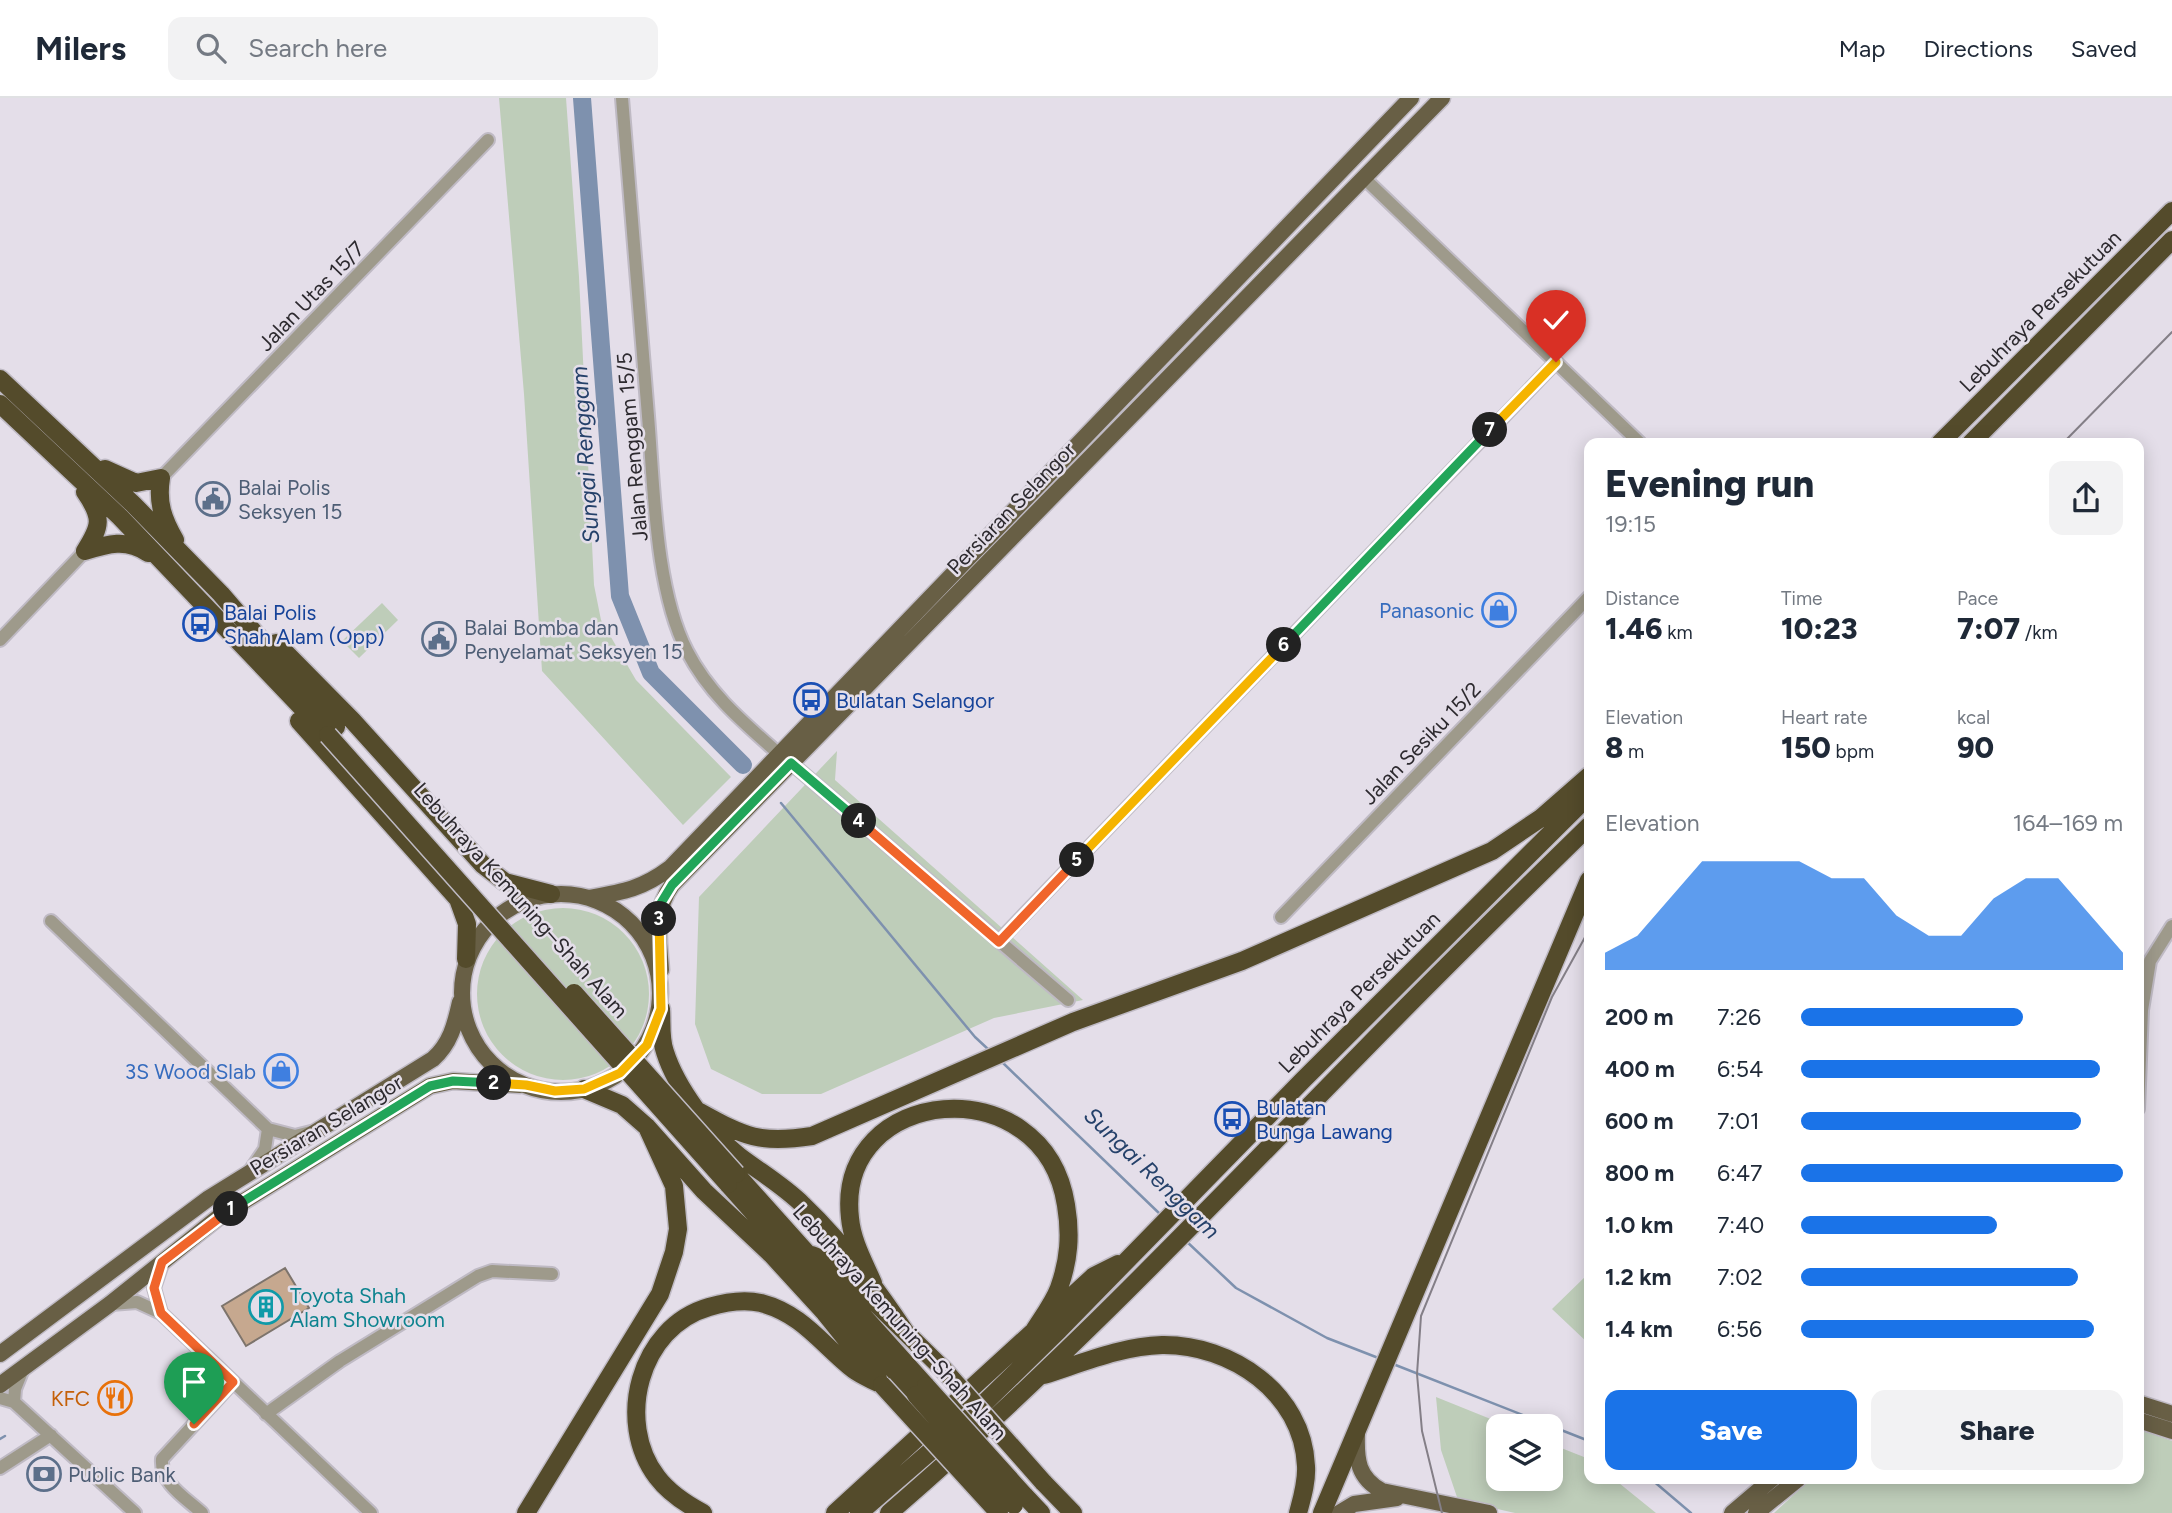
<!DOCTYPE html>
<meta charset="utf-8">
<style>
:root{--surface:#fff;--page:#f2f2f3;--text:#1f2937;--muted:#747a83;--line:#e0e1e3;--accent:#1a73e8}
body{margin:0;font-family:Figtree,sans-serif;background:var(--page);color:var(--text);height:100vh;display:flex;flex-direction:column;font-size:26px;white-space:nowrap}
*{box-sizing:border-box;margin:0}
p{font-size:23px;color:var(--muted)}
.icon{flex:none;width:38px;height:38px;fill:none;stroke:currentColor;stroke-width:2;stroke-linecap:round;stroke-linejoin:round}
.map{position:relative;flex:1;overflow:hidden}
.side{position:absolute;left:1584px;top:340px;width:560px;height:1046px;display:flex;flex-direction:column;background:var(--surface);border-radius:14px;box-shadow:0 4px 18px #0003}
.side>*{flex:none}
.tools{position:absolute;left:1486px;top:1316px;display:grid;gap:14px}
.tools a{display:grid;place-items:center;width:77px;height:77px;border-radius:14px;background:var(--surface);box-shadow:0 4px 18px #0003;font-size:35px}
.pin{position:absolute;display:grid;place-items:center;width:60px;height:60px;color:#fff;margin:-72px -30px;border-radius:50% 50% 50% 0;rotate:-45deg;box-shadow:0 0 7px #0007}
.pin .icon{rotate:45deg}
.km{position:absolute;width:35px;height:35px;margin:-18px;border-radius:50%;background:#222;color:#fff;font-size:19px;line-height:35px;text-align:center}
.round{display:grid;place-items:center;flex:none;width:74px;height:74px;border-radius:14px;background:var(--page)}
.headline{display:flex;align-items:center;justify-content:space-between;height:119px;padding:0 21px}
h1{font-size:38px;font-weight:800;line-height:52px}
.figures{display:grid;grid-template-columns:repeat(3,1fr);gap:10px;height:119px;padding:7px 21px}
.figures div{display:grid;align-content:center}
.figures b{font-size:30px;font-weight:800}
.figures small{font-size:19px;font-weight:400}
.figures p{font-size:19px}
.chart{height:196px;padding:14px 21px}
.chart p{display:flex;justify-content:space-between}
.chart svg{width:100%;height:126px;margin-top:7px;fill:var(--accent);opacity:.7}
.primary-button{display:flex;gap:14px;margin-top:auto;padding:14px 21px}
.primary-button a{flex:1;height:80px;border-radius:14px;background:var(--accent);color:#fff;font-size:28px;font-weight:800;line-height:80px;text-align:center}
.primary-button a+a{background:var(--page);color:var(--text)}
ul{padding:0 21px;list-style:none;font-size:23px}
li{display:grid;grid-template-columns:112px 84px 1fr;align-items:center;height:52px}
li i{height:18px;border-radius:9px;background:var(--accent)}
header{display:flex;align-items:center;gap:42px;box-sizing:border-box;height:98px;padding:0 35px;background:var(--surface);border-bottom:2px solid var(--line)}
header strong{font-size:33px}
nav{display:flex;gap:38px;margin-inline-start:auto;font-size:24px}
.search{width:490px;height:63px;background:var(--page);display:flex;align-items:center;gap:18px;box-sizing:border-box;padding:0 24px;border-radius:14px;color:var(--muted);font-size:26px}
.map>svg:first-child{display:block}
</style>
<header>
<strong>Milers</strong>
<div class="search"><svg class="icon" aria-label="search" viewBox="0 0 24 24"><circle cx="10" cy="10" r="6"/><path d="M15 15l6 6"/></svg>Search here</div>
<nav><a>Map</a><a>Directions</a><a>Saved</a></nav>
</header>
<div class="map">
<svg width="2172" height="1415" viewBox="0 0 2172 1415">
<rect width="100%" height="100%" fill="#e4dee9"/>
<path fill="#becdb9" d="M499,0h67l13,179 15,308 7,35 35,60 95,97 -48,48 -141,-154 -18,-277z
M382,505l16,17 -39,38 -17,-17z
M837,653l-2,29 248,220 -89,18 -173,76h-59l-51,-25 -16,-45 4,-127z
M477 896a86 86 0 1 1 172 0a86 86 0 1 1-172 0Z
M1589,1175v71l-37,-35z
M1436,1299l72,29h-10v53h52l1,-35 38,15v20h25l42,34h-141l-57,-13 -17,-50z
M2139,1331l33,12v72h-398l37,-34h327z"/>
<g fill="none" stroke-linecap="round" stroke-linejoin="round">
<path stroke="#7e91ae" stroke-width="2.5" d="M781,705l194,234 14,13
M1002,964l159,153
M1185,1142l51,48 91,50 54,21
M1393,1266l196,77
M0,1341l5,-3
M1651,1381l40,34"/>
<path stroke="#7e91ae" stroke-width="18" d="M582,0l38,498 31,77 92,92"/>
</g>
<path fill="#c6a88f" stroke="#7d746c" stroke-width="2" d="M285,1170l24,40 -63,38 -24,-40z"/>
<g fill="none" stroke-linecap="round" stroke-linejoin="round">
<g stroke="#bfbac4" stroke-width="16">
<path id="minor" d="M622,0c8,106 17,212 26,318 6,71 7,173 39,235 22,43 57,72 92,103
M1364,80l276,265
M161,380l327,-338
M0,542l85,-89
M791,665l277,237
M1281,819l308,-320
M51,823l217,208 27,7 16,-4
M999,843l557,-579
M2138,1011l4,-99 8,-49 22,-35
M250,1073l15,-22 3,-20
M111,1206l26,-2 24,11 210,200
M161,1215l-7,-25 8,-24
M0,1300l14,4 121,111
M14,1304l1,-13 8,-20
M266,1316l74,-53 138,-85 14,-5 60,3
M0,1370l51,-33
M202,1415c-16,-15 -42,-29 -40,-54l71,-77"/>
</g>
<g stroke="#bfbac4" stroke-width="19">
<path id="major" d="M462 895a99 99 0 1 1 198 0a99 99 0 1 1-198 0Z
M589,800c34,-6 53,-9 81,-30l741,-770
M661,872c-2,-30 -8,-59 11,-85l770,-787
M0,1256l209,-156 224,-139c17,-15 22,-34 27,-57
M0,1287l110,-81 110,-88 210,-130 23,-5 67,4
M2138,1305l34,11
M2138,1322l34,11
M1357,1336c-1,26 1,44 25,57l107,22
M1339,1415l15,-9 43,-6
M1732,1415l40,-34
M1756,1415l42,-34"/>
</g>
<g stroke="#bfbac4" stroke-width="21">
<path id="highway" d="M0,281l133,125 88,90 115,133
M0,306l120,113 208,218
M1940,345l232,-232
M1971,345l201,-203
M105,371l31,14 25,-5c-4,25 2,41 14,62
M85,394c18,26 16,34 0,59
M85,453c22,-7 42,-13 63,2
M276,545l76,77 131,145 22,17 46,12
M299,623l159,178 9,25 -1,35
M661,911c1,13 -1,30 4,43 11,35 45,81 74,104 21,16 45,30 64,49 39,37 71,80 101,125
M584,991l38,16 25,22 57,64 68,64 53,58 53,66
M700,1014c45,25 60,32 112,24l261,-114 169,-61 250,-110 49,-33 48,-42
M736,1076l190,212
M728,1086l188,211
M812,1157l25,10 107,105
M873,1185c-9,-21 -21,-42 -23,-65 -15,-133 194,-153 216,-13 5,30 3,55 -7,83 -6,16 -18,31 -27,46
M1044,1277c38,-12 78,-29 118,-30 69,-1 141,48 144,121 1,16 -4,32 -8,47
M1043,1384l30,31
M1024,1397l17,18
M526,1415l134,-219 14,-42 4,-23 -4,-43 -27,-59
M703,1415c-17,-9 -34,-20 -46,-36 -42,-55 -18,-150 52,-170 17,-5 34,-8 52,-4 42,11 61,42 93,67 8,6 19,10 28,15
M835,1415l259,-237 24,-12
M859,1415l110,-95 90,-88 244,-250 286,-285
M889,1415c166,-143 317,-302 471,-459 75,-77 152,-153 229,-228
M1322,1415l267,-633"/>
</g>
<use href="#minor" stroke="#9e9a8b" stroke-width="12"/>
<use href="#major" stroke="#685f45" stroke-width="16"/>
<use href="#highway" stroke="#544b2b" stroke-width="18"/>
<path stroke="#847f87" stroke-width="2" d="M2063,345l109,-111
M1442,1415l-20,-82 -5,-57 4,-58 131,-319 37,-67"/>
<g stroke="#bfbac4" stroke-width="21" stroke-linecap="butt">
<path id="highway-bridge" d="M328,637l400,449
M574,895l162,181
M944,1272l99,112
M882,1287l117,128
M926,1288l98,109
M916,1297l98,110"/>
</g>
<use href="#highway-bridge" stroke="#544b2b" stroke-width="18"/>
</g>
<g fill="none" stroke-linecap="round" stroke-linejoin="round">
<g stroke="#fff" stroke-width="14">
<path id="split-1" d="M194,1326l39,-42 -72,-69 -7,-25 8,-26 69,-53"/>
</g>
<g stroke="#fff" stroke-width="14">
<path id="split-2" d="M231,1111l199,-123 23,-5 41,2"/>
</g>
<g stroke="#fff" stroke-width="14">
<path id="split-3" d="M494,985l32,2 29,6 29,-2 36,-16 27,-28 14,-36 -2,-90"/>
</g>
<g stroke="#fff" stroke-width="14">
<path id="split-4" d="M659,821l2,-16 11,-18 119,-122 68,58"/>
</g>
<g stroke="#fff" stroke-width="14">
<path id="split-5" d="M859,723l140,121 78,-82"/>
</g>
<g stroke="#fff" stroke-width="14">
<path id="split-6" d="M1077,762l207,-215"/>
</g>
<g stroke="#fff" stroke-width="14">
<path id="split-7" d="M1284,547l206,-215"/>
</g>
<g stroke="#fff" stroke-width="14">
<path id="split-8" d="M1490,332l66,-68"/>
</g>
<use href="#split-1" stroke="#f0652b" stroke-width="9"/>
<use href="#split-2" stroke="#22a559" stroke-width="9"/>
<use href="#split-3" stroke="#f5b400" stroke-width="9"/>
<use href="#split-4" stroke="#22a559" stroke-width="9"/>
<use href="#split-5" stroke="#f0652b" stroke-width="9"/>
<use href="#split-6" stroke="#f5b400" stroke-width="9"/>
<use href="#split-7" stroke="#22a559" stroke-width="9"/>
<use href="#split-8" stroke="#f5b400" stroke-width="9"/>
</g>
<defs>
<g id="civic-ring" transform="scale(1.75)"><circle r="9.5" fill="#e4dee9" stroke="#5c6f8a" stroke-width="1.5"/><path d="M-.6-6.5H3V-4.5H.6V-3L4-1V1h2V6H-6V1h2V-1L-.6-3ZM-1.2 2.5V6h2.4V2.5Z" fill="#5c6f8a"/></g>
<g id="shop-ring" transform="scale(1.75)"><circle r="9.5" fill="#e4dee9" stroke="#3f7fe0" stroke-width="1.5"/><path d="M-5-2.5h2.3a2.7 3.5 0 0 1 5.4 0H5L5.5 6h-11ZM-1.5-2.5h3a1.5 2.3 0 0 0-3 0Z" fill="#3f7fe0"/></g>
<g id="bus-ring" transform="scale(1.75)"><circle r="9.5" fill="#e4dee9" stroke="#1a4fb4" stroke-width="1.5"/><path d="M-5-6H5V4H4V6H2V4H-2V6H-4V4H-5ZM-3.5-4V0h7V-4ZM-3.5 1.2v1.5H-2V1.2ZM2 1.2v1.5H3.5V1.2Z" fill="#1a4fb4"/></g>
<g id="building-ring" transform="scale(1.75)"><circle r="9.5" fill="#e4dee9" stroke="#0f9aa8" stroke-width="1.5"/><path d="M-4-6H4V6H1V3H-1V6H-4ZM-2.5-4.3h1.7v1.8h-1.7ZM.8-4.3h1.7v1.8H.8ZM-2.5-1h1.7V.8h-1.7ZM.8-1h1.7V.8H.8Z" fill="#0f9aa8"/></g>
<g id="restaurant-ring" transform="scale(1.75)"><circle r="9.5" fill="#e4dee9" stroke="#e8710a" stroke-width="1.5"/><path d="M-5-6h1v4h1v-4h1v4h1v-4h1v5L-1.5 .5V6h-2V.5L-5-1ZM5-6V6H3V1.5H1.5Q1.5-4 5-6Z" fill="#e8710a"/></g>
<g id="bank-ring" transform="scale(1.75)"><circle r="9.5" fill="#e4dee9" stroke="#5c6f8a" stroke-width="1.5"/><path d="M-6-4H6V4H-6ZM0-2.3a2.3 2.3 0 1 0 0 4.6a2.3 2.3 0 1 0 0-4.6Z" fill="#5c6f8a"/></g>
</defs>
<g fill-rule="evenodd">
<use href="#civic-ring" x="213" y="401"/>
<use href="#shop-ring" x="1499" y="512"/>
<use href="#bus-ring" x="200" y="526"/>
<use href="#civic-ring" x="439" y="541"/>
<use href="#bus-ring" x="811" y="602"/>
<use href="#shop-ring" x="281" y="973"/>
<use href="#bus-ring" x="1232" y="1021"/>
<use href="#building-ring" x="266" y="1209"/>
<use href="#restaurant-ring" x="115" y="1300"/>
<use href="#bank-ring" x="44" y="1376"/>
</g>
<g text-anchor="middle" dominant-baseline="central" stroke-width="5" stroke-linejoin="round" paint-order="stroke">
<g font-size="21" fill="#2d2a2f" stroke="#e4dee9">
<text transform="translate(311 198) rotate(-46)">Jalan Utas 15/7</text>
<text transform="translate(2040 213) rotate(-45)">Lebuhraya Persekutuan</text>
<text transform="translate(632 349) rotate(-95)">Jalan Renggam 15/5</text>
<text transform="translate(1011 410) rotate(-46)">Persiaran Selangor</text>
<text transform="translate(1421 645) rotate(-46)">Jalan Sesiku 15/2</text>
<text transform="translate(521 802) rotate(48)">Lebuhraya Kemuning–Shah Alam</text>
<text transform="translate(1359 894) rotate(-45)">Lebuhraya Persekutuan</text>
<text transform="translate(326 1027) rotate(-31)">Persiaran Selangor</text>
<text transform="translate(900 1224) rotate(48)">Lebuhraya Kemuning–Shah Alam</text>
</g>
<g font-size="21" fill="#4e5e75" stroke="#e4dee9" text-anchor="start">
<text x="238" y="389">Balai Polis<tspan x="238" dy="24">Seksyen 15</tspan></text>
<text x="464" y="529">Balai Bomba dan<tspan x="464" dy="24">Penyelamat Seksyen 15</tspan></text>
<text x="68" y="1376">Public Bank</text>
</g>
<g font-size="21" fill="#366cbe" stroke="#e4dee9" text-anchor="end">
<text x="1474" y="512">Panasonic</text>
<text x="256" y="973">3S Wood Slab</text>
</g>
<g font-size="21" fill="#164399" stroke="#e4dee9" text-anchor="start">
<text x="224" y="514">Balai Polis<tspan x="224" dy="24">Shah Alam (Opp)</tspan></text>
<text x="836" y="602">Bulatan Selangor</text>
<text x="1256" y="1009">Bulatan<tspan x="1256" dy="24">Bunga Lawang</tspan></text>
</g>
<g font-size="21" fill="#0d838f" stroke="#e4dee9" text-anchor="start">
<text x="290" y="1197">Toyota Shah<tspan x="290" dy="24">Alam Showroom</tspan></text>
</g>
<g font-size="21" fill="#c56008" stroke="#e4dee9" text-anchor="end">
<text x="90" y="1300">KFC</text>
</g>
<g font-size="23" font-style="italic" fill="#25416a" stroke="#e4dee9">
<text transform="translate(585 357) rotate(-94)">Sungai Renggam</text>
<text transform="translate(1152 1075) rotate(44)">Sungai Renggam</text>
</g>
</g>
</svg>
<div class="tools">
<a><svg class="icon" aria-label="layers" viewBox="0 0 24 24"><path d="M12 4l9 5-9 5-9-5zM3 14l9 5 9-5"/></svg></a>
</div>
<div class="pin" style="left:194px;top:1326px;background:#1e9e55"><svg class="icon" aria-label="arrive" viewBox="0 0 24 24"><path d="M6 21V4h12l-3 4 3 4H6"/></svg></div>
<div class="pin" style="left:1556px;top:264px;background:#d93025"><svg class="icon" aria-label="check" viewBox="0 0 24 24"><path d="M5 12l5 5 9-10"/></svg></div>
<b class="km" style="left:231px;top:1111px">1</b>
<b class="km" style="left:494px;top:985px">2</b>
<b class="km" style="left:659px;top:821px">3</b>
<b class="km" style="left:859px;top:723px">4</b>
<b class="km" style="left:1077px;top:762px">5</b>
<b class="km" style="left:1284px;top:547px">6</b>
<b class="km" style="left:1490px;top:332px">7</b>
<section class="side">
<div class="headline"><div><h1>Evening run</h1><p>19:15</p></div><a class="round"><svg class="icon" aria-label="share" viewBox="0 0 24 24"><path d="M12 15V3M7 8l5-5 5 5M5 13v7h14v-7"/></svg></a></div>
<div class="figures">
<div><p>Distance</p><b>1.46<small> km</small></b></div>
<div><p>Time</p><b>10:23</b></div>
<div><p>Pace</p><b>7:07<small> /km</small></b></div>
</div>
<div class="figures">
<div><p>Elevation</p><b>8<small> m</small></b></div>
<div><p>Heart rate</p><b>150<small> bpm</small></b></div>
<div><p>kcal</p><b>90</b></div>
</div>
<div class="chart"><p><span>Elevation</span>164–169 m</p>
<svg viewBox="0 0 160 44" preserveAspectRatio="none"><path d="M0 44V38L10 32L20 19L30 6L40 6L50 6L60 6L70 12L80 12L90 25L100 32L110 32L120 19L130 12L140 12L150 25L160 38V44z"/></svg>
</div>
<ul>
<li><b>200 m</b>7:26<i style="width:69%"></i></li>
<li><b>400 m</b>6:54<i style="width:93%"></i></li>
<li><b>600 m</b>7:01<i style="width:87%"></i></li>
<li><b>800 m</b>6:47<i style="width:100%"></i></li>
<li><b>1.0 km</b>7:40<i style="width:61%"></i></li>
<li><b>1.2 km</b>7:02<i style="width:86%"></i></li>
<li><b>1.4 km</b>6:56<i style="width:91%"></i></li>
</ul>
<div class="primary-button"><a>Save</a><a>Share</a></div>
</section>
</div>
